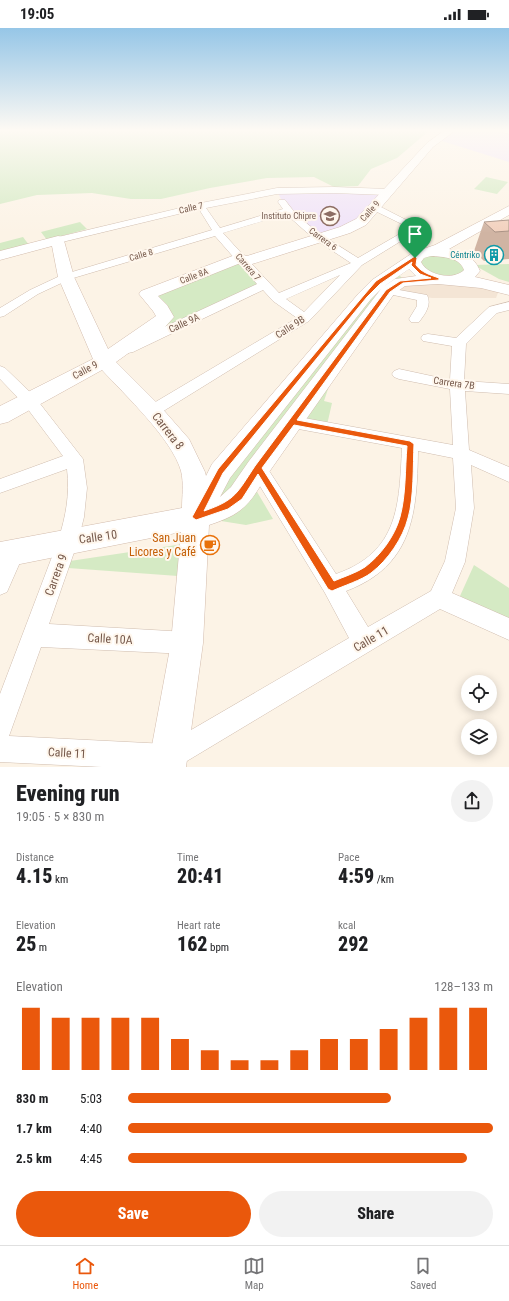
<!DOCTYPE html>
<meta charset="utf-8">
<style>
:root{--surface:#fff;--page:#f2f2f2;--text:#202124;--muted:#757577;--line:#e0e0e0;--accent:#ea580c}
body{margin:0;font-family:"Roboto Condensed",sans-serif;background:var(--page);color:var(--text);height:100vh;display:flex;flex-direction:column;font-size:15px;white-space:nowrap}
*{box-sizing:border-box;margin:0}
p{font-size:13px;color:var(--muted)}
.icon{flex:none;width:22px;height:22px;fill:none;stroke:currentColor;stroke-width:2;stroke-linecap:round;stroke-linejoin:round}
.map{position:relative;height:739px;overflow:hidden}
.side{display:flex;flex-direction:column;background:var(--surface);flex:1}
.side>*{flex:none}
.buttons{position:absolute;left:461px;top:647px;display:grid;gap:8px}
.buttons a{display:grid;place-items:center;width:36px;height:36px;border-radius:50%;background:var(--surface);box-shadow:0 2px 10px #0003;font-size:20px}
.pin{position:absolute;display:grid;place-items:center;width:34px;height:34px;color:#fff;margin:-41px -17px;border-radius:50% 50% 50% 0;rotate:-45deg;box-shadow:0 0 4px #0007}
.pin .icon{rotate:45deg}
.round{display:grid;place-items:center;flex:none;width:42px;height:42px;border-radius:21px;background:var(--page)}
.summary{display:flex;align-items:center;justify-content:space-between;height:68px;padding:0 16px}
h1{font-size:22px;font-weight:800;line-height:30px}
.metrics{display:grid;grid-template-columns:repeat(3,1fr);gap:6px;height:68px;padding:4px 16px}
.metrics div{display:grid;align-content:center}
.metrics b{font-size:20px;font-weight:800}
.metrics small{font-size:11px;font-weight:400}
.metrics p{font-size:11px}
.chart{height:112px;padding:8px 16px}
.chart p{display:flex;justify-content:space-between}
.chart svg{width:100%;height:72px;margin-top:4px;stroke:var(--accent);stroke-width:6}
.cta{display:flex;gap:8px;margin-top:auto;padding:8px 16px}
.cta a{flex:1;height:46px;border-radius:24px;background:var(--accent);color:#fff;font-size:16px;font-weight:800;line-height:46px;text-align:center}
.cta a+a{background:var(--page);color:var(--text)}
ul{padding:0 16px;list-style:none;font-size:13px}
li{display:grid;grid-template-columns:64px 48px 1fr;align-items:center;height:30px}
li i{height:10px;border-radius:5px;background:var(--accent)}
.status{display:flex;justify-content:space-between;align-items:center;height:28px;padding:0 20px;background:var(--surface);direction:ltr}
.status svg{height:11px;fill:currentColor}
.tabs{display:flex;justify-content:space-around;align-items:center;height:56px;border-top:1px solid var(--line);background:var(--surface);font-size:11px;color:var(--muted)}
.tabs a{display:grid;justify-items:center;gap:2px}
.tabs .active{color:var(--accent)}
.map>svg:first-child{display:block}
</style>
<div class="status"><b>19:05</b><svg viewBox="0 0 49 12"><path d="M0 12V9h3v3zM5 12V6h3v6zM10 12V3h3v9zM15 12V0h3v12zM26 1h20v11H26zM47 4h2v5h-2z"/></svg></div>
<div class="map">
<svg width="509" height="739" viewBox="0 0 509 739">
<rect width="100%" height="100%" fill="#fcf3e6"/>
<path fill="#f4e5d5" d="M409,254h23l67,8 -3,8h-64l-29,-5 -5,-6z"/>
<path fill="#f0e3f9" d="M449,102h52l8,3v29l-73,-23z
M277,163l110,1 -26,30 -38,15 -36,-26z"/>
<path fill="#d5eac4" d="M0,102h430l-33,28 -26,11 -13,17 -24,1 -20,-10 -47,1 -57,10 -49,11h-30l-39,-6 -55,2 -37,9z
M486,149l22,5 -11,12 -23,-5z
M80,194l7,7 -40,11 -6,-8z
M23,209l6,8 -29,7v-9z
M428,228c17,0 27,-1 37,14l-8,6h-19l-14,-6 -4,-9z
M239,229l25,28 -160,76 63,-44 -12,-24z
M509,236v18l-10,-3 -25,-14z
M398,246l4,4 -10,6 -139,201 20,34 -27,6 -50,-8 11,-11 164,-209z
M329,358l-5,15 8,2 -5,22 -26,-5z
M183,516l-5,32 -110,-8 2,-7z
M474,537l35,23v35l-49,-27z"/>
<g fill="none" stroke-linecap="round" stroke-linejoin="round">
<g stroke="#d0bdaf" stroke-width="1">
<path id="street" d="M334,159l53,2 4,3 -4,3 -53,-2 -57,1 -71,14 14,20 63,-19 -5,-7 1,-2h6c18,26 47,41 73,58l52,-30 -39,-19 -1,-2 1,-2h6l45,23 -60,37 -53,56 -152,94 -5,2 -5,-2 -3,-4 3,-4 150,-89 -24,-17 -10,-11 -130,62 -5,1 -5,-1 -2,-3 2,-3 134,-62 -17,-20 -1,-3 -3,-1 -21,-24 -145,43 -32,15 -34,22 -4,1v-9l30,-18 32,-15 150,-45 -13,-21 -141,34 -4,-1 -1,-2 1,-2 147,-35 76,-15zM286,186l27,24 38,25 -72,30 -31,-33 -3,-1 -1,-3 -21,-23zM340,247l-36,37 -18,-13z
M388,260l39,7c5,10 -2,19 -8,27h-8l-2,-3 8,-13v-6l-33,-7 -2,-2 2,-2z
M509,274v8l-12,3 -31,31 -2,37 45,3v10l-44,-3 4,59 40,17v15l-38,-17 3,43 -9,54 -13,31 57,25v22l-69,-31 -263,158h-75l-102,-5v-68l58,-153c8,-25 12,-47 9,-72l-67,24v-14l63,-23 -39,-52 -24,-25v-13l5,2 29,28 49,63 4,29 -3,29 -6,24 -29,83 138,8 8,3 3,8 -3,8 -8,3 -146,-7 -32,89 158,8 182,-106 -24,-45 -73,-120 -3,-5 3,-5 6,-2 6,2 72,111c63,-22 63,-69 66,-126l-109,-20 -6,-2 -2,-4 2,-4 6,-2 160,29 -3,-56 -51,-10 -5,-2 -2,-3 2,-3 5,-2 51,11 2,-34 -29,-5 -2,-3 2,-3 5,-1 28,4 33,-31zM418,423l35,7 3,50 -11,53 -14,30 -63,36 -22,-36c67,-25 71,-78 72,-140z
M15,514l7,3 3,6 -18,41 -7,3v-33l8,-17z"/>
</g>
<g stroke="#d3bcad" stroke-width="1">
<path id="secondary" d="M445,102h11l-23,17 -67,78 -16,8 -101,32 -5,1 -6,-2 -80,32 9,9 7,12 -9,10 -49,35 44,44 29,33 16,33 1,4 6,-12 147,-171 13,-13 42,-28 21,-7 74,-39v9l-60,34c14,3 25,7 31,22l-5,6 34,8v10l-28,-7 -43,-4 -33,2 -11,8 -127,181c-18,30 -24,39 -58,50l-6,118 -17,124h-38l23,-124 10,-111 -181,36v-26l182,-34c0,-11 2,-25 -1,-37 -9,-32 -56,-76 -79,-101l-94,52 -8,2v-18l93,-47 -35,-82 -6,-31 -52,14v-9l58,-15 5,1 11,40 34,72 48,-33 -3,-5 -14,-17 2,-3 94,-36 5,-1 7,2 93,-29 16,-8 71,-76zM431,228c12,1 29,1 33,14 -11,11 -37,5 -43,-8l3,-4zM409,241l7,7 -21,3 -12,8zM381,261l-132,172 -18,26 -11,10 10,-19 141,-179z
M500,102h9v4l-7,-2z"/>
</g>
<use href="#street" fill="#fff" fill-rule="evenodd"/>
<use href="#secondary" fill="#fff" fill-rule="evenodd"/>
</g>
<path fill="#d0b4a3" d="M509,192v39l-25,2 -10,-10 10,-29z"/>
<path fill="#f2d1be" stroke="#a99285" d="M509,192v11l-14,1 -11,-10z"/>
<linearGradient id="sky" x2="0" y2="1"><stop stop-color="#96c6e7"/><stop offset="0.5" stop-color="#fefaf4"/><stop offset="1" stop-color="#fefaf4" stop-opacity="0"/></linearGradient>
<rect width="509" height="205" fill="url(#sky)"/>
<path fill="#ea580c" stroke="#fff" fill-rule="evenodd" d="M415,228l2,2 -1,7c6,8 15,10 23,13v2l-36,3 -13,9 -93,128 113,21 4,3c-1,21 0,54 -6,74 -5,20 -20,42 -37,55 -9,7 -28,13 -39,18l-4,-2 -70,-115 -16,25 -14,10 -32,11 -4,-3 26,-48 146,-174 12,-14zM412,234l-1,3 9,9 11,4 -31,3 -14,9 -131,176c-18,27 -19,34 -51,45l19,-38 144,-176 13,-13zM294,397l113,21c-2,23 -1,49 -7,71 -5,19 -20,39 -35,50 -9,6 -22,10 -31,14l-72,-113z"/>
<defs>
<g id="school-ring" transform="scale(1)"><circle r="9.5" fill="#fff7ed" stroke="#8d6e63" stroke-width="1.5"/><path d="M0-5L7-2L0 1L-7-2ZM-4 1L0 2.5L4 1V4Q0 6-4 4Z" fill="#8d6e63"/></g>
<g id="building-ring" transform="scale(1)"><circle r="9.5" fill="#fff7ed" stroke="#0f9aa8" stroke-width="1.5"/><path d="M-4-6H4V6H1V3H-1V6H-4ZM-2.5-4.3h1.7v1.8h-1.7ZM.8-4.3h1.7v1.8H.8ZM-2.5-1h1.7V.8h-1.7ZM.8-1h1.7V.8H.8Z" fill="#0f9aa8"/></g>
<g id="cafe-ring" transform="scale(1)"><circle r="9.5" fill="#fff7ed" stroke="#e8710a" stroke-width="1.5"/><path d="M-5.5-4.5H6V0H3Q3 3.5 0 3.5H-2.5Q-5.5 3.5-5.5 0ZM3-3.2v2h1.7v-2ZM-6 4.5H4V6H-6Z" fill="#e8710a"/></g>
</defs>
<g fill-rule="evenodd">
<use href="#school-ring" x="330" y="188"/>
<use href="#building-ring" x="494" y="227"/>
<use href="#cafe-ring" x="210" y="517"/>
</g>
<g text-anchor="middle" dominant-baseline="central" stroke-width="4" stroke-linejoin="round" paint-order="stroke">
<g font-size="9" fill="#76594b" stroke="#fff7ed">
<text transform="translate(191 180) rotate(-13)">Calle 7</text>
<text transform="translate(370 183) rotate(-48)">Calle 9</text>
<text transform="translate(323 211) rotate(36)">Carrera 6</text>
<text transform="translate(141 227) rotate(-16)">Calle 8</text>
<text transform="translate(248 239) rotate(49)">Carrera 7</text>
<text transform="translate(194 248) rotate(-21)">Calle 8A</text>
</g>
<g font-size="9" fill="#785e54" stroke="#fff7ed" text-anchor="end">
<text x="316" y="188">Instituto Chipre</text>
</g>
<g font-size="9" fill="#0d838f" stroke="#fff7ed" text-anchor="end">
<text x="480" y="227">Céntriko</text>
</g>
<g font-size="10" fill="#76594b" stroke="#fff7ed">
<text transform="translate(184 295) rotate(-25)">Calle 9A</text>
<text transform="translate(290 299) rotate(-33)">Calle 9B</text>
<text transform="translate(85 342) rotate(-28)">Calle 9</text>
<text transform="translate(454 355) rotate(8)">Carrera 7B</text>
</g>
<g font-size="12" fill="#76594b" stroke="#fff7ed">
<text transform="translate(168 403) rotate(52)">Carrera 8</text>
<text transform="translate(98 509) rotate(-8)">Calle 10</text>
<text transform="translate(56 547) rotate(-70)">Carrera 9</text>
<text transform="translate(110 611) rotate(3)">Calle 10A</text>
<text transform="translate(371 611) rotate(-30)">Calle 11</text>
<text transform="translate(67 725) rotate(3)">Calle 11</text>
</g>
<g font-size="12" fill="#c56008" stroke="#fff7ed" text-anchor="end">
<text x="196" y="510">San Juan<tspan x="196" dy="14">Licores y Café</tspan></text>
</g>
</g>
</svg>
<div class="buttons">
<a><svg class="icon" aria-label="locate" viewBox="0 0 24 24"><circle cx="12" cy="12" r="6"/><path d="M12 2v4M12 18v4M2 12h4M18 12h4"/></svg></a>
<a><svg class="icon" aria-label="layers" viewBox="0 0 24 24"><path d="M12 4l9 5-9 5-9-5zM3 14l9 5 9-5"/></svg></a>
</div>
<div class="pin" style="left:415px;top:230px;background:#1e9e55"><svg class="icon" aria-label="arrive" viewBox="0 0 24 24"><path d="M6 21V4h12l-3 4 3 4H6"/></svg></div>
</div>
<section class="side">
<div class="summary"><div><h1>Evening run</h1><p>19:05 · 5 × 830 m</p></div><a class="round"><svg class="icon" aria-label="share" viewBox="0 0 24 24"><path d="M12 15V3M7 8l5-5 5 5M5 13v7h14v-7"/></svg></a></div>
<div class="metrics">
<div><p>Distance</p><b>4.15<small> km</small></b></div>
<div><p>Time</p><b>20:41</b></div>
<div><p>Pace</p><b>4:59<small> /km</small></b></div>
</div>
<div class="metrics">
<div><p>Elevation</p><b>25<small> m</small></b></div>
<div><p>Heart rate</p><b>162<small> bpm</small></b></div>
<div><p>kcal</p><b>292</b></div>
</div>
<div class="chart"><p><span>Elevation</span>128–133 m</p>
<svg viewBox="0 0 160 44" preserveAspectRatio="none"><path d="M5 44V6M15 44V12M25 44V12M35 44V12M45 44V12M55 44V25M65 44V32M75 44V38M85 44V38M95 44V32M105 44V25M115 44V25M125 44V19M135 44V12M145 44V6M155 44V6"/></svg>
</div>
<ul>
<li><b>830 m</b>5:03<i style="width:72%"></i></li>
<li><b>1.7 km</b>4:40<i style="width:100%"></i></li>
<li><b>2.5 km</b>4:45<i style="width:93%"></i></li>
</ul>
<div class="cta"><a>Save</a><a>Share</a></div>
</section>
<nav class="tabs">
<a class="active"><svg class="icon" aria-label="home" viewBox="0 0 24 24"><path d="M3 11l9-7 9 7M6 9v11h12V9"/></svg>Home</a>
<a><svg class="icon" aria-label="map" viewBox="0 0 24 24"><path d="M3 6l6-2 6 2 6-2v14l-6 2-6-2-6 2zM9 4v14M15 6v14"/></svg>Map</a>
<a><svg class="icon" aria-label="saved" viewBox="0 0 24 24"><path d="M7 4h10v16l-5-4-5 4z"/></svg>Saved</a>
</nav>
